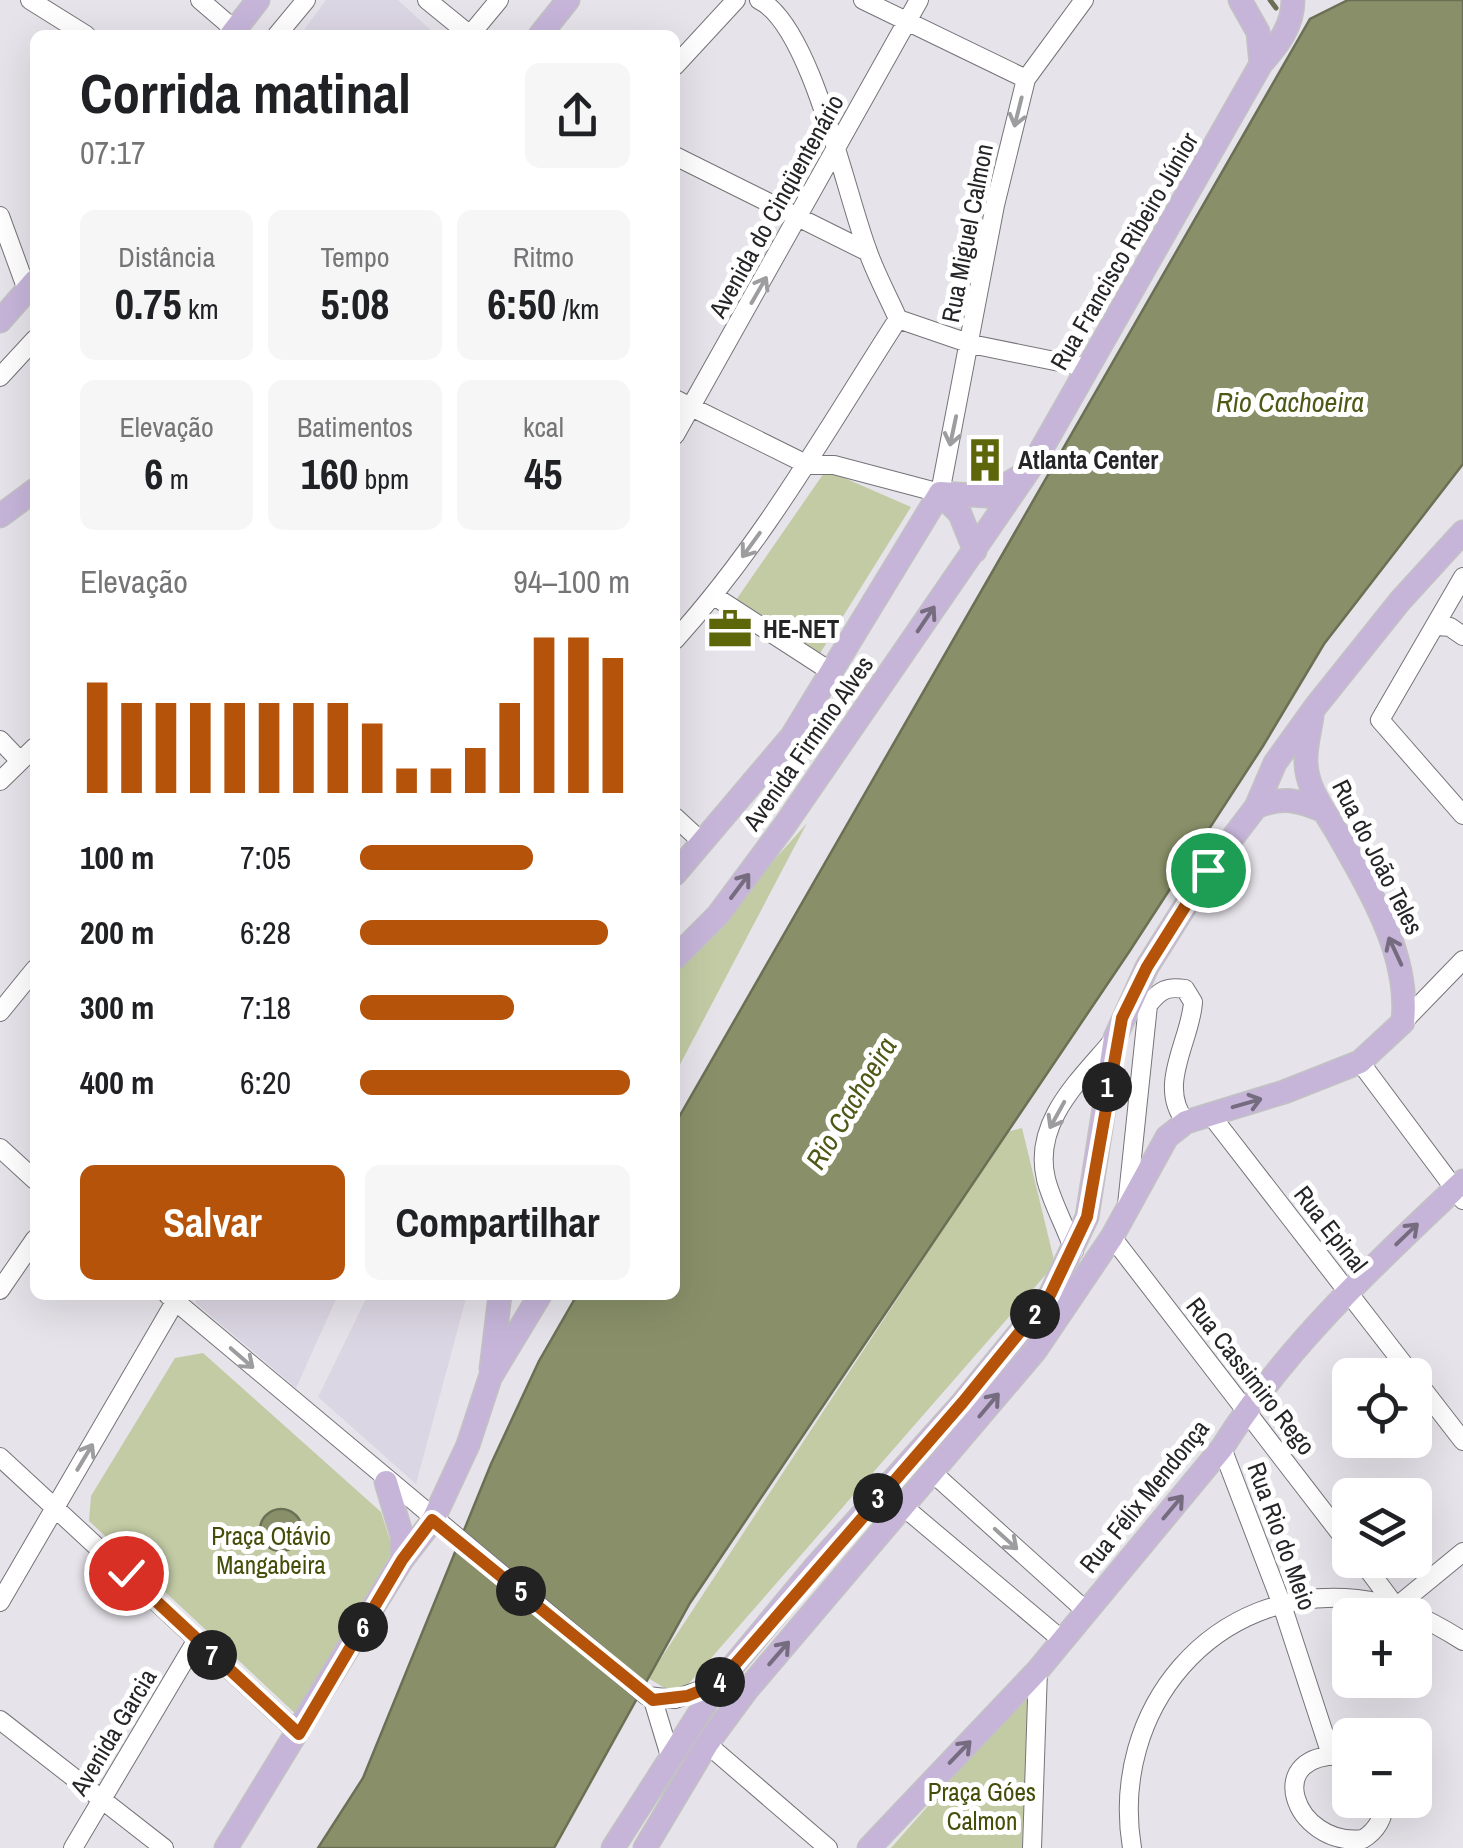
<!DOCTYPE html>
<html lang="pt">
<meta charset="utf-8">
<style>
:root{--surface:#fff;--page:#f6f6f6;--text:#202124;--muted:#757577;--accent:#b45309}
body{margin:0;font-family:"Archivo Narrow",sans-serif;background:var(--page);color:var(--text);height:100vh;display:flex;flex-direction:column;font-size:38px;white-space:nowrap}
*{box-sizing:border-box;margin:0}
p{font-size:32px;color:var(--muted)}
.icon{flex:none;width:55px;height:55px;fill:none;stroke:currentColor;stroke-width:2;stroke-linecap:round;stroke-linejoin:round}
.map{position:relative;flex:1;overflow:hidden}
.panel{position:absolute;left:30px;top:30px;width:650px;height:1270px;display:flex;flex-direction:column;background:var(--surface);border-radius:15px;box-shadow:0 10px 40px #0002}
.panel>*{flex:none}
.fabs{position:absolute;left:1332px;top:1358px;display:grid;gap:20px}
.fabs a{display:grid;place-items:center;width:100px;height:100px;border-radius:15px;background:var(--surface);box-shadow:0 10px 40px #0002;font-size:50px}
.pin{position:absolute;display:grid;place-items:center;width:85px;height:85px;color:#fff;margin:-42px;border:5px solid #fff;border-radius:50%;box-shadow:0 2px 10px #0007}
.km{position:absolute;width:50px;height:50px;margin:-25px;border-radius:50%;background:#222;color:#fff;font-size:28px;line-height:50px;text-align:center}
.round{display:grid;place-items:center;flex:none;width:105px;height:105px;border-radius:15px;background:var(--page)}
.head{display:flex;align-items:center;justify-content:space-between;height:170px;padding:0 50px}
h1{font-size:55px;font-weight:700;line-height:75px}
.metrics{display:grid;grid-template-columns:repeat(3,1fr);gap:15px;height:170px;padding:10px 50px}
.metrics div{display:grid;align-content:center;border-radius:15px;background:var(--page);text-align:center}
.metrics b{font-size:42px;font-weight:700}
.metrics small{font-size:28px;font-weight:400}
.metrics p{font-size:28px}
.chart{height:280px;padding:20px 50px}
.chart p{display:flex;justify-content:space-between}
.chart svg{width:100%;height:180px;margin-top:10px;stroke:var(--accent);stroke-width:6}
.action{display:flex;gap:20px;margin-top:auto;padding:20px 50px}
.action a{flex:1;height:115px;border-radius:15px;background:var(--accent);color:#fff;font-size:40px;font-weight:700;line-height:115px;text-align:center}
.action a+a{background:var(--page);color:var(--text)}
ul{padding:0 50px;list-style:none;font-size:32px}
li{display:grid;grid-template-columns:160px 120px 1fr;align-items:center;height:75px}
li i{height:25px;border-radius:12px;background:var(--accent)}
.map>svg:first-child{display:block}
</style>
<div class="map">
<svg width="1463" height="1848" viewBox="0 0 1463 1848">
<rect width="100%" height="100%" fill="#e6e4ea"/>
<path fill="#dbd6e3" d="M326,0h72l38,35h-136z
M196,1295h142l-42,93 -100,-85z
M368,1295h99l-51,189 -98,-87z"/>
<path fill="#c3cba5" d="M826,470l85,37 -92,148 -83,-55z
M807,823l-132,251v-102z
M1022,1128l33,136 -377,432 -30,-18 359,-546z
M203,1353l178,159 12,38 -94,167 -210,-196 2,-25 84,-138z
M1029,1691l-7,157h-131z"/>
<path fill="#899069" stroke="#6b7055" stroke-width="2.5" d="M1348,0h115v464l-139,180 -61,102 -134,206 -439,651 -136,245h-236l45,-70 128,-314 48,-103 38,-66h98v-171l635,-1105z
M260 1530a21 21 0 1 1 42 0a21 21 0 1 1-42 0Z"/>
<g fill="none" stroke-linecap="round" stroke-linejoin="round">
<path stroke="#6b7055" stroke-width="5" d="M1270,0l6,8"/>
<g stroke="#767379" stroke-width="20">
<path id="minor" d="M30,0l56,35
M200,0l35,30
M427,0l43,35 29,-35
M759,0c52,25 87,194 108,249 8,24 21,47 31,70l73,25 118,24
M863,0l163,79
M277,35l29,-35
M675,66l61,-66
M675,156l193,96
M0,216l27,74
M0,377l35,-38
M675,399l133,66h26l106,28 55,-288 31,-126 58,-79
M675,435l244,-435
M1463,577l-83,143 83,95
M714,596l119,77
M1438,626l12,1 13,9
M675,640c88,-97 152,-211 223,-321
M0,740l20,21
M0,781l35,-34
M675,817l27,25
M0,1012l35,-43
M1403,1022l60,-62
M1360,1062l103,138
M1210,1114l202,261
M0,1148l35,32
M1127,1205l21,-200c12,-15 19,-19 37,-16l8,13c-2,38 -37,84 -7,120
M1112,1237l238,309
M1074,1251c-8,-24 -22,-48 -28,-72 -14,-58 36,-101 69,-141
M0,1290l35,-51
M168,1295l479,401 28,3 43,-15
M1415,1379l48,62
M1222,1448l60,157 49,150
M0,1457l299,277
M934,1474l152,137
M905,1508l157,132
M1361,1560l35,47
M0,1602l179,-307
M1396,1607l67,-55
M653,1700l17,56
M0,1720l164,128
M707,1744l121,104
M1350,1756c-93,-9 -56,92 13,83 15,-9 21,-23 22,-39
M73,1848l123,-207
M1032,1848l6,-178
M1132,1848c-23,-138 81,-264 225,-249 39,4 73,21 106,42"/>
</g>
<g stroke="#c2c2c3" stroke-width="25">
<path id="major" d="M1240,0l18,32 3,32
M231,35l27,-35
M540,35l28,-35
M0,321l35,-40
M940,493l47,3 32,-19
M940,493l20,21 15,37
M0,516l35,-26
M1256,807c27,-11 42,-7 68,4
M675,874l117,-138 148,-243
M675,958l43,-43 67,-90 248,-361 228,-400c17,-19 32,-38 32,-64
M491,1369l9,-74
M386,1482l16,54v24
M226,1848l176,-288 31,-40 35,-75 22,-67 50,-83
M613,1848l105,-164 97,-117 148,-165 87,-107 37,-78 28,-179 32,-71 61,-97 48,-63 19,-44 41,-57 84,-105 63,-69
M645,1848l62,-104 39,-53 289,-340 77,-114 55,-100 19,-15 98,-30 76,-30 43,-40c7,-67 -33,-131 -65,-188 -13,-23 -31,-44 -32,-71 -1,-15 4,-32 6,-47
M869,1848l169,-178 184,-222c64,-102 154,-185 241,-267"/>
</g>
<use href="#minor" stroke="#fff" stroke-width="18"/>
<use href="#major" stroke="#c6b5d9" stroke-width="22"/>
</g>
<defs><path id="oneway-shaft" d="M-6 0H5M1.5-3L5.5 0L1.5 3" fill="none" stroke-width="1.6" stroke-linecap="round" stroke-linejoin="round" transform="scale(2.5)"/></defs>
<g stroke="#9d9c9e">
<use href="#oneway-shaft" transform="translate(1018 112) rotate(104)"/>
<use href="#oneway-shaft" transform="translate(759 290) rotate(-60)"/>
<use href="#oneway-shaft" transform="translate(953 431) rotate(102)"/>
<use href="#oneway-shaft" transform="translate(751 545) rotate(126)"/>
<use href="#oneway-shaft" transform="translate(1057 1115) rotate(119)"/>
<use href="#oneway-shaft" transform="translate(242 1358) rotate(41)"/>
<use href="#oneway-shaft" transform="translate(85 1457) rotate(-59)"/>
<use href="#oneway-shaft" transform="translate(1006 1539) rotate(42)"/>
</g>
<g stroke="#766c80">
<use href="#oneway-shaft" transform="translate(926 619) rotate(-56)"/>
<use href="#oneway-shaft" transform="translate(740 886) rotate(-53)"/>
<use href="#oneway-shaft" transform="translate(1395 951) rotate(-115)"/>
<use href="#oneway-shaft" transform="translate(1247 1103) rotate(-16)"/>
<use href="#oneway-shaft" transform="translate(1407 1234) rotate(-44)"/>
<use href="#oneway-shaft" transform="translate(989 1405) rotate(-50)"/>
<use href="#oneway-shaft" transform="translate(1173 1507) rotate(-50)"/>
<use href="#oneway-shaft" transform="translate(779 1653) rotate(-49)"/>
<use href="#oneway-shaft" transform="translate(960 1752) rotate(-46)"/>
</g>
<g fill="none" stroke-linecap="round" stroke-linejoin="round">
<g stroke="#fff" stroke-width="20">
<path id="route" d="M126,1573l173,161 103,-174 30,-40 221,180 34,-4 31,-12 245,-282 87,-107 37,-78 35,-199 25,-51 61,-97"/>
</g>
<use href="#route" stroke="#b45309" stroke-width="12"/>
</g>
<defs>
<g id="building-bare" transform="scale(3.45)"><path d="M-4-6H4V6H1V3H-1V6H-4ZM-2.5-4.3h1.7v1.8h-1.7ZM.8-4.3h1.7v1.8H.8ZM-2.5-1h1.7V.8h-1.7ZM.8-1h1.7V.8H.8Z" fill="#5d670a" stroke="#fff" stroke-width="2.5" paint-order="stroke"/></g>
<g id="office-bare" transform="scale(3.45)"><path d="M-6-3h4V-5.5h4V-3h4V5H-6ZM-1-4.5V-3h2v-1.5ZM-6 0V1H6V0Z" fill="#5d670a" stroke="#fff" stroke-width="2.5" paint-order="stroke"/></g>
</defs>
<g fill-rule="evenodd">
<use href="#building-bare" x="985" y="460"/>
<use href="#office-bare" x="730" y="629"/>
</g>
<g text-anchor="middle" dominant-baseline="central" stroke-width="10" stroke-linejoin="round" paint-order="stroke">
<g font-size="25" fill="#252427" stroke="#fff">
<text transform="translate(776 206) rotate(-61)">Avenida do Cinqüentenário</text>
<text transform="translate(967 233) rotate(-79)">Rua Miguel Calmon</text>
<text transform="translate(1124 251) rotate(-60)">Rua Francisco Ribeiro Júnior</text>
<text transform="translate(808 743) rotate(-55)">Avenida Firmino Alves</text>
<text transform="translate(1378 857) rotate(63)">Rua do João Teles</text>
<text transform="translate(1331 1229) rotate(52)">Rua Epinal</text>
<text transform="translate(1251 1376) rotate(52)">Rua Cassimiro Rego</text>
<text transform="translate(1144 1496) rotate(-51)">Rua Félix Mendonça</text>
<text transform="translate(1282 1536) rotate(70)">Rua Rio do Meio</text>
<text transform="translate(113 1732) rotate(-59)">Avenida Garcia</text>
</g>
<g font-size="25" font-weight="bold" fill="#252427" stroke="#fff" text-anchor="start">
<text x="1018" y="460">Atlanta Center</text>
<text x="763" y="629">HE-NET</text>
</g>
<g font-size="25" fill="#454d09" stroke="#fff">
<text x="271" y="1536">Praça Otávio<tspan x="271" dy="29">Mangabeira</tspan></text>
<text x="982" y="1792">Praça Góes<tspan x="982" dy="29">Calmon</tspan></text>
</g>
<g font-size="28" font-style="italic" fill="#505818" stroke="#fff">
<text x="1290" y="402">Rio Cachoeira</text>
<text transform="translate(851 1103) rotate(-59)">Rio Cachoeira</text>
</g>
</g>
</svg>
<div class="fabs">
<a><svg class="icon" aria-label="locate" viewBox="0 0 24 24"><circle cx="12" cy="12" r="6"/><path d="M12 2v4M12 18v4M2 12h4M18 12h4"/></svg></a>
<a><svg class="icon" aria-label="layers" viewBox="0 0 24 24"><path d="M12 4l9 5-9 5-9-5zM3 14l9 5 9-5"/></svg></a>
<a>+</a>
<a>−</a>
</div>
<div class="pin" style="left:1208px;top:870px;background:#1e9e55"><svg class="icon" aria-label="arrive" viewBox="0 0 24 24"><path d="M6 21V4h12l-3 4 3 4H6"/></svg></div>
<div class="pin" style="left:126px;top:1573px;background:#d93025"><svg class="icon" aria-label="check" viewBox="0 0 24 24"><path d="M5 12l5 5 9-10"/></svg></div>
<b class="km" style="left:1107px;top:1087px">1</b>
<b class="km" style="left:1035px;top:1314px">2</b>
<b class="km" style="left:878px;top:1498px">3</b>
<b class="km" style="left:720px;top:1682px">4</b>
<b class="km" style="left:521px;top:1591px">5</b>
<b class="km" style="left:363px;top:1627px">6</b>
<b class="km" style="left:212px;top:1655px">7</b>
<section class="panel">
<div class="head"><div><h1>Corrida matinal</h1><p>07:17</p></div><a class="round"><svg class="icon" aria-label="share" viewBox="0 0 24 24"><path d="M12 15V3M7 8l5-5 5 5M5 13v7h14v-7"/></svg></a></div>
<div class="metrics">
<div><p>Distância</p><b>0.75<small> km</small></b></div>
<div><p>Tempo</p><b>5:08</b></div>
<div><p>Ritmo</p><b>6:50<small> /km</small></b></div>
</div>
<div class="metrics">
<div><p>Elevação</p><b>6<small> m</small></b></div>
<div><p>Batimentos</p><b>160<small> bpm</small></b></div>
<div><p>kcal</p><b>45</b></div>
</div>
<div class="chart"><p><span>Elevação</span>94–100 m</p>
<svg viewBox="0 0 160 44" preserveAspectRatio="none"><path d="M5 44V17M15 44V22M25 44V22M35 44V22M45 44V22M55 44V22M65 44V22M75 44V22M85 44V27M95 44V38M105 44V38M115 44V33M125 44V22M135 44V6M145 44V6M155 44V11"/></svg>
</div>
<ul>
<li><b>100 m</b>7:05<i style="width:64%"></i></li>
<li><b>200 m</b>6:28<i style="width:92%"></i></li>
<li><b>300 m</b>7:18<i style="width:57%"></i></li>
<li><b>400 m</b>6:20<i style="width:100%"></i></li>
</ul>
<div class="action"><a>Salvar</a><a>Compartilhar</a></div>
</section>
</div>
